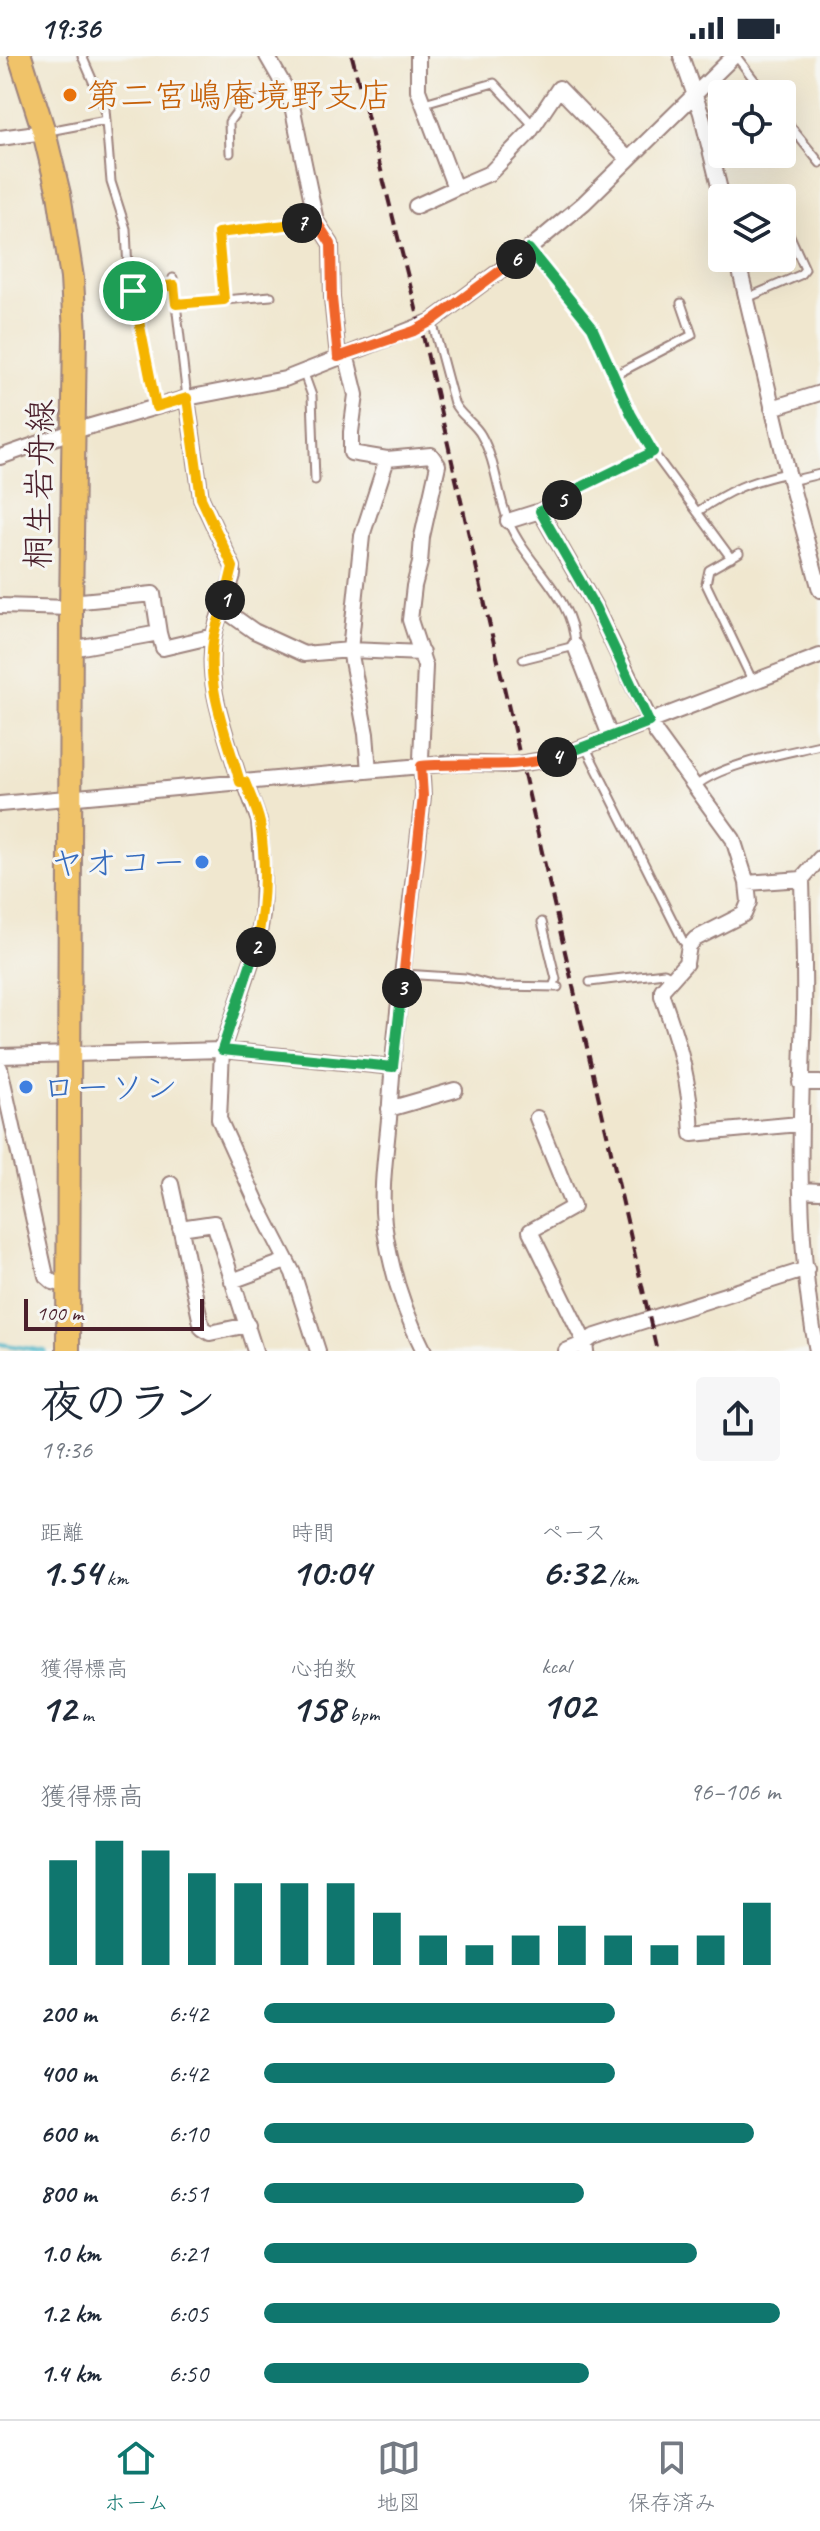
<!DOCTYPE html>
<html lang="ja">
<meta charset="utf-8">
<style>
:root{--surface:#fff;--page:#f6f6f7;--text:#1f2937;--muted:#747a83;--line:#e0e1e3;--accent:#0f766e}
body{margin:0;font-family:Caveat,"Klee One",sans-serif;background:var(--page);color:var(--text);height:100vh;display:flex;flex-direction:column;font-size:30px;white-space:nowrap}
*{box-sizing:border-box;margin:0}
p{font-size:26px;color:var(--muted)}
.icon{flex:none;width:44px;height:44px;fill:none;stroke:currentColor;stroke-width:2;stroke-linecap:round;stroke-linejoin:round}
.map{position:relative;height:1295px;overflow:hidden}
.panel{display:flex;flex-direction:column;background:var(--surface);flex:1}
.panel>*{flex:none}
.buttons{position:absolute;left:708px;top:24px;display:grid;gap:16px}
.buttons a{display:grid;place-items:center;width:88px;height:88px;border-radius:8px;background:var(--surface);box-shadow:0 8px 32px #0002;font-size:40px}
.scale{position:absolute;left:24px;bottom:20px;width:180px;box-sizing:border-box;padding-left:8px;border:4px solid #4a1f2b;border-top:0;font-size:22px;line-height:28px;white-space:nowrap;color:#4a1f2b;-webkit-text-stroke:6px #f6f6f2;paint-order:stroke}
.pin{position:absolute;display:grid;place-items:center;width:68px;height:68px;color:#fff;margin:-34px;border:4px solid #fff;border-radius:50%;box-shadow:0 2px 8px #0007}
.km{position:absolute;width:40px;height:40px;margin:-20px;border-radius:50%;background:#222;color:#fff;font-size:22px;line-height:40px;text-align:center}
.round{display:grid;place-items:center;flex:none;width:84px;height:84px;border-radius:8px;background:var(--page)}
.head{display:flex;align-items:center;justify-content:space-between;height:136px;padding:0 40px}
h1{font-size:44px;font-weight:700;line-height:60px}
.figures{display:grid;grid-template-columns:repeat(3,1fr);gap:12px;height:136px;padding:8px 40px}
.figures div{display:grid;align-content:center}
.figures b{font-size:40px;font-weight:700}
.figures small{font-size:22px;font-weight:400}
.figures p{font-size:22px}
.chart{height:224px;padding:16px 40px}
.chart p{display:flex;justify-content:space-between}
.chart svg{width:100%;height:144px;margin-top:8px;stroke:var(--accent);stroke-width:6}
ul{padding:0 40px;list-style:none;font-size:26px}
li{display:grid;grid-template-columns:128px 96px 1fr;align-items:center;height:60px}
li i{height:20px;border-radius:10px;background:var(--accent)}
.status{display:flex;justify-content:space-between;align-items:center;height:56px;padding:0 40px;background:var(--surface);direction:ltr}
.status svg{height:22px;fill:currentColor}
.tab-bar{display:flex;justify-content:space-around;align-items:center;height:112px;border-top:2px solid var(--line);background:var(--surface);font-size:22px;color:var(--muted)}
.tab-bar a{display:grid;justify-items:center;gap:4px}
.tab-bar .current{color:var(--accent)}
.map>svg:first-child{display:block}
</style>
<div class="status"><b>19:36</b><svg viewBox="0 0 49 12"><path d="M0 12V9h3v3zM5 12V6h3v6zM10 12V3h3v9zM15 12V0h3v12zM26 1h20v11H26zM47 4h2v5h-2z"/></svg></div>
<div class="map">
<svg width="820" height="1295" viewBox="0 0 820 1295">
<rect width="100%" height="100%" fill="#f6f6f2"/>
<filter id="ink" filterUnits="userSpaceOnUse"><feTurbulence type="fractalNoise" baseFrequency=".0125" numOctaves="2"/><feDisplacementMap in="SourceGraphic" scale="16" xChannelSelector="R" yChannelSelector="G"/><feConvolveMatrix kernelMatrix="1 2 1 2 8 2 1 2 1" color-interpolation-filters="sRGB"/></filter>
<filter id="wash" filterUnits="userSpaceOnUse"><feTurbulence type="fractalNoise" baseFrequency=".006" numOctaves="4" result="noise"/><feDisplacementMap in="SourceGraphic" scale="32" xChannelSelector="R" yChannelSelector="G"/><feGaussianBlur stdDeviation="1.8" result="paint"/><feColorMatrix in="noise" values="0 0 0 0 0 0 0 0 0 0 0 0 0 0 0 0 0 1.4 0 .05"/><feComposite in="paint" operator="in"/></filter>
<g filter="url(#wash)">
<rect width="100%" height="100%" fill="#f0e7cf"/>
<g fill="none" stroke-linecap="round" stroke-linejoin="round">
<path stroke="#4cb6c9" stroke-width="4" d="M0,1288l45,7"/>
</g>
</g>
<g filter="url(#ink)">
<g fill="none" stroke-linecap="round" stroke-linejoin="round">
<g stroke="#9d837d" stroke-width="11">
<path id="lane" d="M82,0l23,53 6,73 15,47 2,42 28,136
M736,0l29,38
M424,47l70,-20 40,43
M782,60l38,47
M49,75l57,-11
M230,97l-1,-31 14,-19 47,-7
M529,193l63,78 39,87 22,38
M173,222l14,120
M133,235l41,-6
M747,242l53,-23 5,-6 -23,-51
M224,244l-6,-67 97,-12
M176,248l95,-8
M432,265l22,82c6,13 20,19 27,32 16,28 16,60 28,88 18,42 65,74 66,123l-52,13
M303,315l9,25 3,84
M615,319l77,-40 -11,-32
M790,425l30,-7
M564,443l7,-7 82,-40 78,106
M697,456c32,-22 53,-31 91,-39
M739,497l-30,17 -3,14 47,98
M585,690l98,195 6,5
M696,730c25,-22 91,-33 124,-41
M542,866l14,57 -3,8
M404,918l62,4 29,8 63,1
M590,926l74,-9 10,5"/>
</g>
<g stroke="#9d837d" stroke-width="18">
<path id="street" d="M267,0l23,40 26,125 15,23 1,54 6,59
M418,0v34l37,98 35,-15 39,-40 30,-45 69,71
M681,0l20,57 21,85
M0,82l44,-6
M416,150l39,-18
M737,202l51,215 32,117
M346,298l10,41 -5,37v21l36,6 44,-4 7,10 -16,72 -2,26 -6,23 -4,34 15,46 -4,93 2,37c-11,108 -28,215 -34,323 -3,34 -9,71 -5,104 6,44 20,89 40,128
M187,342l14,100 32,69v8c-6,20 -15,40 -19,60 -10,48 13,101 26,147
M772,352l48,-15
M0,401l74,-26 113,-33 98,-19 147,-58 97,-72 55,-46 150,-147
M540,455l55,96 61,126 77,106 14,44 2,19 -5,12 -49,25 -6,7 -3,17 -24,27v6c18,50 28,86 30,138l107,-10
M508,465l32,-10 24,-12
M0,550l71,2
M223,553l31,22 50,23 46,-4 72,3
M159,577l4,15 51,-12
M575,590l35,90
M71,593l88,-16 -6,-39 -82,8
M369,715l-3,-37 -16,-84 12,-114 25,-77
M245,726l14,39 4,58 -1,36 -5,30 -35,105 -3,69 40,88 34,66 25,78
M0,748l454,-41 58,2 43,-7 265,-102
M747,827l55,-4
M0,1000l222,-6 171,17
M0,1012l46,208 7,6 16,4
M800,1027h20
M389,1053l66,-19
M537,1062l36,89 -43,24 55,112 1,8
M171,1128l31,144 8,5 38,-8
M801,1134l19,1
M180,1172l34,-5 41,128
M232,1225l54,-20
M566,1295l19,-8 8,-6 214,-68
M817,1295c-22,-110 -17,-225 -13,-337 1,-45 -1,-90 -2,-135l18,-21"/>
</g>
<g stroke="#9d837d" stroke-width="26">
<path id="primary" d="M20,0l24,76 15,62 13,84 3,55 -4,275 -3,743"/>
</g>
<use href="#lane" stroke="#fff" stroke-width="7"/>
<use href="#street" stroke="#fff" stroke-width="14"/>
<use href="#primary" stroke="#f0c369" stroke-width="22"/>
<path stroke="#4a1f2b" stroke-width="4" stroke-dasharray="12 6" stroke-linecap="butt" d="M352,0l72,284 233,1011"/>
</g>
</g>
<g fill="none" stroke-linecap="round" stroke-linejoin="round" filter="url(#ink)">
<g stroke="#fff" stroke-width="16">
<path id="split-1" d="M133,235l23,116 31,-9 14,100 32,69 -8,33"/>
</g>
<g stroke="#fff" stroke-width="16">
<path id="split-2" d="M225,544c-3,12 -9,24 -11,36 -10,48 13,100 26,146h5c5,13 12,27 15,41 6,40 5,84 -4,124"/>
</g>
<g stroke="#fff" stroke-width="16">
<path id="split-3" d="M256,891l-34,103 171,17 9,-79"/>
</g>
<g stroke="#fff" stroke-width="16">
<path id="split-4" d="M402,932l21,-192 -2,-30c46,-4 92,3 136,-9"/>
</g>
<g stroke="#fff" stroke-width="16">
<path id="split-5" d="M557,701l92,-35 -54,-115 -55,-96 22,-11"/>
</g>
<g stroke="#fff" stroke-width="16">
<path id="split-6" d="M516,203l13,-10 63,78 39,87 22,38 -82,40 -9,8"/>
</g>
<g stroke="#fff" stroke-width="16">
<path id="split-7" d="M302,167l14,-2 15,23 1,54 6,59 76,-26 18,-10 84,-62"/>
</g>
<g stroke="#fff" stroke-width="16">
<path id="split-8" d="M133,235l41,-6 2,19 48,-4 -6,-67 84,-10"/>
</g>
<use href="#split-1" stroke="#f5b400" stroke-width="10"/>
<use href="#split-2" stroke="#f5b400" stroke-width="10"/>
<use href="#split-3" stroke="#22a559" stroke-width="10"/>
<use href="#split-4" stroke="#f0652b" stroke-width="10"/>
<use href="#split-5" stroke="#22a559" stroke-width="10"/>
<use href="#split-6" stroke="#22a559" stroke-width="10"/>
<use href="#split-7" stroke="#f0652b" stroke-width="10"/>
<use href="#split-8" stroke="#f5b400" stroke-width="10"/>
</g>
<circle fill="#e8710a" stroke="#f6f6f2" stroke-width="3" cx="70" cy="39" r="8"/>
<g fill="#3f7fe0" stroke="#f6f6f2" stroke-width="3">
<circle cx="202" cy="806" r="8"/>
<circle cx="26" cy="1031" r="8"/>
</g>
<g text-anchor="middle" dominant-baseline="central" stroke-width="6" stroke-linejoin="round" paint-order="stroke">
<g font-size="34" fill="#c56008" stroke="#f6f6f2" text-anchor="start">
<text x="86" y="39">第二宮嶋庵境野支店</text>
</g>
<g font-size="34" fill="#4a1f2b" stroke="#f6f6f2">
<text transform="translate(39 428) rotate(-89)">桐生岩舟線</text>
</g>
<g font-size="34" fill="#366cbe" stroke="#f6f6f2" text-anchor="end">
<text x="186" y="806">ヤオコー</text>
<text x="42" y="1031" text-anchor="start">ローソン</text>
</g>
</g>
</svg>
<div class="buttons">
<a><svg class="icon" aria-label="locate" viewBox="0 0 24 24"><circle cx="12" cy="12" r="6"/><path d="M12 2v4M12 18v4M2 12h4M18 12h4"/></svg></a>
<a><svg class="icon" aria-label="layers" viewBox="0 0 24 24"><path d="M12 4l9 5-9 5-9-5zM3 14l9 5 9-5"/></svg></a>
</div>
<div class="scale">100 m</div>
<div class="pin" style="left:133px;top:235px;background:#1e9e55"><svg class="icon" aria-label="arrive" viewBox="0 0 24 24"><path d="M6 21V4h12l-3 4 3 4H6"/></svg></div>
<b class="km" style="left:225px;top:544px">1</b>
<b class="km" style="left:256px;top:891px">2</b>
<b class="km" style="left:402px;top:932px">3</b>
<b class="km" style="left:557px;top:701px">4</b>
<b class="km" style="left:562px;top:444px">5</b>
<b class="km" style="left:516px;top:203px">6</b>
<b class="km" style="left:302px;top:167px">7</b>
</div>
<section class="panel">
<div class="head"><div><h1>夜のラン</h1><p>19:36</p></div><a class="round"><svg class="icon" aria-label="share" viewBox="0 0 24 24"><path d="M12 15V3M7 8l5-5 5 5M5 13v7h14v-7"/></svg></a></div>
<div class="figures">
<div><p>距離</p><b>1.54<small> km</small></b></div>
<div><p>時間</p><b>10:04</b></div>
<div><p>ペース</p><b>6:32<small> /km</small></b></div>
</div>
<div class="figures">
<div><p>獲得標高</p><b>12<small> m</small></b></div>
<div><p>心拍数</p><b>158<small> bpm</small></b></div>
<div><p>kcal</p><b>102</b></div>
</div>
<div class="chart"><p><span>獲得標高</span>96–106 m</p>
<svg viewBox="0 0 160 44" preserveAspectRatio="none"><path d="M5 44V12M15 44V6M25 44V9M35 44V16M45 44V19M55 44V19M65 44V19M75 44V28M85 44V35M95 44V38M105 44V35M115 44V32M125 44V35M135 44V38M145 44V35M155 44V25"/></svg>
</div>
<ul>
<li><b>200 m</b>6:42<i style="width:68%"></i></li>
<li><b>400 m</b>6:42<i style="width:68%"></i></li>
<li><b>600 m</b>6:10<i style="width:95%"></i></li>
<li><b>800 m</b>6:51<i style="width:62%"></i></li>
<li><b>1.0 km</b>6:21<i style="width:84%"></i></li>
<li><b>1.2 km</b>6:05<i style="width:100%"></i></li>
<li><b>1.4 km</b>6:50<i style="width:63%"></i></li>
</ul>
</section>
<nav class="tab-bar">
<a class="current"><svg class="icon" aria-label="home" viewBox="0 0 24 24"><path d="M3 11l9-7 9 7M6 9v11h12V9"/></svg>ホーム</a>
<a><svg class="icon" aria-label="map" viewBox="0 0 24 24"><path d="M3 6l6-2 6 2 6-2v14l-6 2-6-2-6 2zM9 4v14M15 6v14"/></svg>地図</a>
<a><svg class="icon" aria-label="saved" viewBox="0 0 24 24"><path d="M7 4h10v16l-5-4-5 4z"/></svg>保存済み</a>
</nav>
